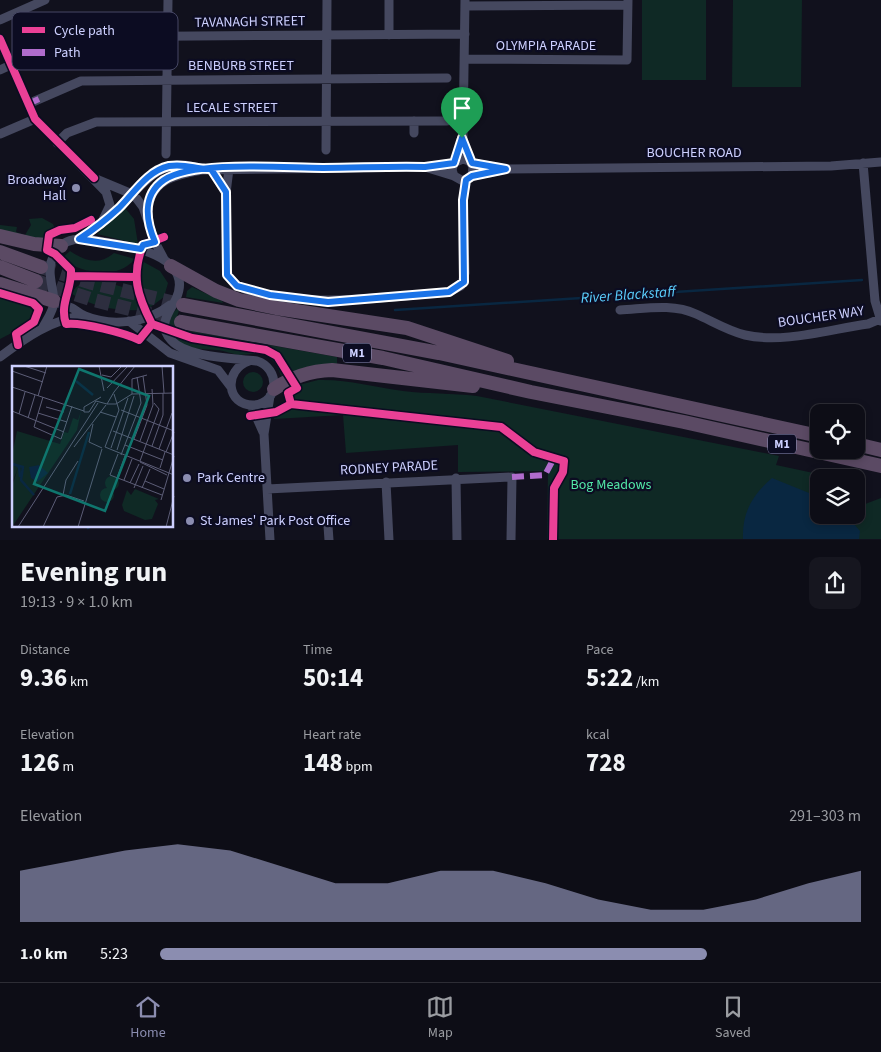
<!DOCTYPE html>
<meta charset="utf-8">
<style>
:root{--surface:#0d0d16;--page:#16161f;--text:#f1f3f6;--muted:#9a9ca1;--line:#2d2d35;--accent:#8b8db0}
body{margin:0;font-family:"Source Sans 3",sans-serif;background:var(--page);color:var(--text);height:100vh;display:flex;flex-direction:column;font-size:19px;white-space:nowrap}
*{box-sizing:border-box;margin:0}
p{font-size:16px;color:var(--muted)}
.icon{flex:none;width:28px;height:28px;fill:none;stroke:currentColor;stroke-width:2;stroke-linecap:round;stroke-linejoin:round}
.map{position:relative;height:540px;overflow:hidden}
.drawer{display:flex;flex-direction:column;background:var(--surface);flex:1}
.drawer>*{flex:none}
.fabs{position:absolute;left:810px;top:404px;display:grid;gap:10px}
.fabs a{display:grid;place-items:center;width:55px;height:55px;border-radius:10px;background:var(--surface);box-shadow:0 2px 8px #0003,0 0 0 1px var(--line);font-size:25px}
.pin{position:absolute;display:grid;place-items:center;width:42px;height:42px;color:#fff;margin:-51px -21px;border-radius:50% 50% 50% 0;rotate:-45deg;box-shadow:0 0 5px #0007}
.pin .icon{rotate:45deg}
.round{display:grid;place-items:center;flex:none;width:52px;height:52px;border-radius:10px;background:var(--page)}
.overview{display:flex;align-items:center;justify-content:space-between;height:85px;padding:0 20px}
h1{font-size:28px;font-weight:700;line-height:38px}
.figures{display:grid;grid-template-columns:repeat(3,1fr);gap:8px;height:85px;padding:5px 20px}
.figures div{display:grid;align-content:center}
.figures b{font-size:25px;font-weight:700}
.figures small{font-size:14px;font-weight:400}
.figures p{font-size:14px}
.chart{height:140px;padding:10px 20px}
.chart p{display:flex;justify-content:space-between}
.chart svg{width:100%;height:90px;margin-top:5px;fill:var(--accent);opacity:.7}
ul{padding:0 20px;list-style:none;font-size:16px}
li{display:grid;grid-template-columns:80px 60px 1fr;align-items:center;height:38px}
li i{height:12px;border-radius:6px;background:var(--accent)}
.tab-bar{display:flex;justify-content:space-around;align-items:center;height:70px;border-top:1px solid var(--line);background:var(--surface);font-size:14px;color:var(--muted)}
.tab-bar a{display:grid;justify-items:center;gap:2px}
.tab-bar .current{color:var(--accent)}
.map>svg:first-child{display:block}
</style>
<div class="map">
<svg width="881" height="540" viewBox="0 0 881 540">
<rect width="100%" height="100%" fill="#11111d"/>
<path fill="#0f2925" d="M642,0h64v80h-64z
M733,0h69l-1,87h-69z
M125,208l9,11 4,25 -41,-10z
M42,218l11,6 2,5 -9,6 -2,7 -44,-10v-7l17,2 -1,5 9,3 6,-10 -2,-6z
M70,251c15,10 29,15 44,2l21,6c-19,22 -52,14 -74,0z
M142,261l18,10 8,12 -4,14 -16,12 -8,-26z
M96,281c20,3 40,6 45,29 -25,1 -48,-3 -69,-16 4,-11 13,-11 24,-13z
M192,287l30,14 1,2 -37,-6 1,-6z
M0,296l32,10 1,16 -33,17z
M180,307l-3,10 8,13 152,27v8l-27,1 -29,10c-3,-9 -8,-19 -19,-22 -8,-1 -16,1 -24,1 -5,-1 -10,-3 -15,-4 -18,-4 -45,3 -53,-21 -4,-10 2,-18 10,-23z
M243 382a10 10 0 1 1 20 0a10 10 0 1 1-20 0Z
M318,380c29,-1 56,7 85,11 24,3 49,2 74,5l302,60 -3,9 56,12 -13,1v37h37v-29l4,20 21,-8v41h-334l1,-68 -90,1v-27l-112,8 -3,-38 -69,4 1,-6 20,-6v-6l-5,-6 11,-5 -2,-5z"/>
<path fill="#092741" d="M772,478l47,19v18h27l14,16 -1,8h-116c-1,-26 9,-44 29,-61z"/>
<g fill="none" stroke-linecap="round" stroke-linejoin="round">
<path stroke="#092741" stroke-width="2.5" d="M395,310l467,-30
M88,528l3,-2"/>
<path stroke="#2d2e3f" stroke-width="14" stroke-dasharray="14 7" stroke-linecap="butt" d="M41,267l51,16 91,22
M36,281l54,18 91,23"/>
<path stroke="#45485f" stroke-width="9" d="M465,6l163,-1
M0,20l45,-20
M389,35v-35
M0,39l35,80 71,73 4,13 -9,19
M465,59l162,1 1,-60
M0,70l71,-33 394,-3
M28,104l53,-23 366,-3
M414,121v12
M0,134l35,-15
M57,143l10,-10 29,-11 351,-1
M326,150l1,-150
M166,154l2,-154
M456,161l7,-23 2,-138
M472,163l29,5
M863,163l12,138 6,20
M428,168l26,8
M211,169l15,24
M229,169l-3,24 1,76c4,50 186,25 222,23l12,-6 4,-13 -2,-73 3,-20
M472,176l1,-10 -4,-5 -6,-2 -9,4 -2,7 2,6 9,5 9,-5 35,-7 324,-3 50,-4
M96,179l36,15 5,5 6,8 12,35 9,17
M147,218c1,-38 24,-42 56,-48l222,-3 29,-4
M79,239c14,-9 27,-19 40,-31 26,-25 43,-55 84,-38
M54,301c5,3 12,4 18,7 4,2 8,6 13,8 26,11 63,7 85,-11
M620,310c24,-1 52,-7 76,4 16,7 32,17 49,21 37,9 86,-6 123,-11l12,-5
M129,321l41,32 48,17 13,17
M42,329c4,-8 12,-18 12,-28 -1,-17 -10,-34 3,-51 9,-13 28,-12 42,-9 27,4 97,14 77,58 -7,14 -19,26 -5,41 16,18 63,18 86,21 23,7 23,42 -3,44 -28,1 -31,-35 -5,-44
M0,357c25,-19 52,-38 83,-41
M251,405l12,27
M456,478l1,62
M386,482l3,58
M267,489l245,-12 -1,63
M328,526l1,14
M270,540l-6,-106 6,-38"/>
<path stroke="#5b4a64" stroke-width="14" d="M0,236l34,8 27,2
M0,252l41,15
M171,266l45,25 23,9 37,8 131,20 100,33
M0,267l36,14
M0,284l54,17
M183,305l256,48 380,83
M181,322l202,36 148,34 153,30 197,44
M274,389c18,-12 35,-18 58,-19l141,16
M856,444l25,6"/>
<path stroke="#b06ccc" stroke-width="6" stroke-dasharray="12 6" stroke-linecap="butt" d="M28,104l13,-6
M512,477l33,-2 9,-17"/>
<g stroke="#0c0c22" stroke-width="11">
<path id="cycleway" d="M0,39l35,80 59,59
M91,220l-16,8 -15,2 -11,5 -2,15 8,4 16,16c1,20 -12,34 -5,54 16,-2 59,9 73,16l13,-16
M164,237l-21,8c-12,31 -6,50 9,79l40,14 74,12 11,6 20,32 -9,5 3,11
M71,276l65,1
M0,293l33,10 6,6 -5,13 -18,12 2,11
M250,416l26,-4 15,-8 210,23 33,25 30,9 -1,11 -9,16 -1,52"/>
</g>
<use href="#cycleway" stroke="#ea4096" stroke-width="8"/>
</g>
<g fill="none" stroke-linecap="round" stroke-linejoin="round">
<g stroke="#fff" stroke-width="10">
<path id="route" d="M462,138l-8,25 -29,4c-34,-1 -68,1 -102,1 -39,0 -128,-8 -159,12 -22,15 -18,41 -9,62l-12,3 -2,4 -62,-10c14,-9 27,-19 40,-31 15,-15 28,-37 50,-42 18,-3 27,4 42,3l15,23 1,83 10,11 33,9 58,7 121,-10 15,-10 -1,-82 3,-20 6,-4 34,-7 -34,-6 -10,-25"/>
</g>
<use href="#route" stroke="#1a73e8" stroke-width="6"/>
</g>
<g fill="#8b8db0" stroke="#0c0c22" stroke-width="2">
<circle cx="76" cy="188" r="5"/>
<circle cx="187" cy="478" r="5"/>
<circle cx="190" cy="521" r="5"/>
</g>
<g text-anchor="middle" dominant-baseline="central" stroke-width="4.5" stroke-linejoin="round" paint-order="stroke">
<g fill="#0c0c22" stroke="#9395bd" stroke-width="1">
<rect x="343" y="343.5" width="28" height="19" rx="4"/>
<rect x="768" y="434.5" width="28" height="19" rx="4"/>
</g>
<g font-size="12" font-weight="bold" fill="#cdd0ff">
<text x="357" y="353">M1</text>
<text x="782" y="444">M1</text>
</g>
<g font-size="14" fill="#cdd0ff" stroke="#0c0c22">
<text transform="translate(250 22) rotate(-1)">TAVANAGH STREET</text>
<text x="546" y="46">OLYMPIA PARADE</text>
<text x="241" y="66">BENBURB STREET</text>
<text x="232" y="108">LECALE STREET</text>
<text x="694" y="153">BOUCHER ROAD</text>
<text transform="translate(821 317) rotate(-8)">BOUCHER WAY</text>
<text transform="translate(389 468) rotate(-3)">RODNEY PARADE</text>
</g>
<g font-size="14" fill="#cdd0ff" stroke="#0c0c22" text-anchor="start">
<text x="66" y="180" text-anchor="end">Broadway<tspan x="66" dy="16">Hall</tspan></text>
<text x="197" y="478">Park Centre</text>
<text x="200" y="521">St James' Park Post Office</text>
</g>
<g font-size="14" fill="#52e7a7" stroke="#0c0c22">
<text x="611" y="485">Bog Meadows</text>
</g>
<g font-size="15" font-style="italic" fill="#5bd0ff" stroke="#0c0c22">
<text transform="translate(628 295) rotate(-4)">River Blackstaff</text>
</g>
</g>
<g transform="translate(12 366)">
<rect width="161" height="161" fill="#11111d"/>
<path d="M69,45l-4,19 -65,97v-41l6,-18 -6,15v-28l5,-24 43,13 4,-12 4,1 5,-15 5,2zM93 117a7 7 0 1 1 14 0a7 7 0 1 1-14 0ZM88 129a7 7 0 1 1 14 0a7 7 0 1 1-14 0ZM123,123l24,10 -4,1 3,4 -6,15 -7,1 -21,-9 -2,-6 5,-15 4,5z" fill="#0f2925"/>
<path d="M27,99l9,8 -11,9 -6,-4 -2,-11z" fill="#092741"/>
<path fill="none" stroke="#092741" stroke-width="2.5" d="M64,15l17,14M0,98l11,3 -2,13 13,15M2,98l5,3 1,10M58,128l19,-62"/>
<path fill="none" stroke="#5c5d77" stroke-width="1" d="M12,0l22,7M87,0l5,25M150,0l2,27M0,5l31,11M90,9l9,2 11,-11M0,21l72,24M95,22l21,-22M102,26l21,-26M120,28v-15l15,-4M26,30l9,-30M31,31l-9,30 27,12 11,-33M89,31l-17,10v5h5l7,-11 11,3 7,-12M95,38h9l16,-10 42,-1M34,41l18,5M109,44l53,21M0,45l52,21M88,46l16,5M26,47l29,9M7,48l6,-22M16,52l7,-23M81,58l-4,18 13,6M101,65l61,24M122,73l13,-34 -4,-29M128,75l13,-36 -1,-16M113,79l38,15M140,80l11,-31v-22M62,81l32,-42M93,81l69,28M93,81l14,-37 -5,-16M99,82l17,-50M147,83l13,-36M105,84l17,-54M154,86l8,-20M106,88l-8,21 52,20M109,89l20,-52 -4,-26M128,95l19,-52 -5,-6M128,96l27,13M148,102l5,-16M105,112l8,-22M112,114l8,-21M133,115l19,8M118,117l9,-19M122,122l9,-22M130,122l8,-19M51,129l3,-15 12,-19M149,134l13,-44M6,161l80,-124M31,161l14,-30 9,-2 18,6M66,161l24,-78M154,161l8,-31"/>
<path fill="#0f766e" fill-opacity="0.15" stroke="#0f766e" stroke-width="2.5" d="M67,3l70,27 -44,115 -71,-27z"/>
<rect width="161" height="161" fill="none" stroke="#cdd0ff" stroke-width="2.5"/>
</g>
<rect x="12" y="12" width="166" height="58" rx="8" fill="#0c0c22" stroke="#464764" stroke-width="1"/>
<rect x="22" y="27" width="23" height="6" fill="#ea4096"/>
<rect x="22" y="49" width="23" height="7" fill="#b06ccc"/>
<g font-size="14" fill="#cdd0ff">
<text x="54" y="35">Cycle path</text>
<text x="54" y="57">Path</text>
</g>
</svg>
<div class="fabs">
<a><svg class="icon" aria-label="locate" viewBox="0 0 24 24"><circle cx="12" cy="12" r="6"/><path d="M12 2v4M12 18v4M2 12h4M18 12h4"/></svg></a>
<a><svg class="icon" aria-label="layers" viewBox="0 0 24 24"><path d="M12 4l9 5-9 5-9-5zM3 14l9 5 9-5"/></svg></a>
</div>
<div class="pin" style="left:462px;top:138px;background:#1e9e55"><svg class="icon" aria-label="arrive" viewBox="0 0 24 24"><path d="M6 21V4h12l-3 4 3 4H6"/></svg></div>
</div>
<section class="drawer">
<div class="overview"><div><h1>Evening run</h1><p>19:13 · 9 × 1.0 km</p></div><a class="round"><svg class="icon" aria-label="share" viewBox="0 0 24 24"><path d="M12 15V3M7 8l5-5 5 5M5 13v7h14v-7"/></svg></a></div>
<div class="figures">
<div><p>Distance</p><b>9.36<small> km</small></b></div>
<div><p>Time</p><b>50:14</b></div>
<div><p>Pace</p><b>5:22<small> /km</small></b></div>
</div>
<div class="figures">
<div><p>Elevation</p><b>126<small> m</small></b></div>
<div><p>Heart rate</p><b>148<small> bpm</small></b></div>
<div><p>kcal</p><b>728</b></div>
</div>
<div class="chart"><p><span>Elevation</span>291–303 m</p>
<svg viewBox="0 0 160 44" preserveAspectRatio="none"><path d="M0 44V19L10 14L20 9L30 6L40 9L50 17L60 25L70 25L80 19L90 19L100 25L110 33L120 38L130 38L140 33L150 25L160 19V44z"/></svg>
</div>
<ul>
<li><b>1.0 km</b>5:23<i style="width:78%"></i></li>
</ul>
</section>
<nav class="tab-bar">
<a class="current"><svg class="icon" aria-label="home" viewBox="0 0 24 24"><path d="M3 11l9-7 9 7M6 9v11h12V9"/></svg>Home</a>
<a><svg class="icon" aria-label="map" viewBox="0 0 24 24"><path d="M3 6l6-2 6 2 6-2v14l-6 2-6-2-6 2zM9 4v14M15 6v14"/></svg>Map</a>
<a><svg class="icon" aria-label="saved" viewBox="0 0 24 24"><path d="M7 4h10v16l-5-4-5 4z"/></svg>Saved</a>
</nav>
